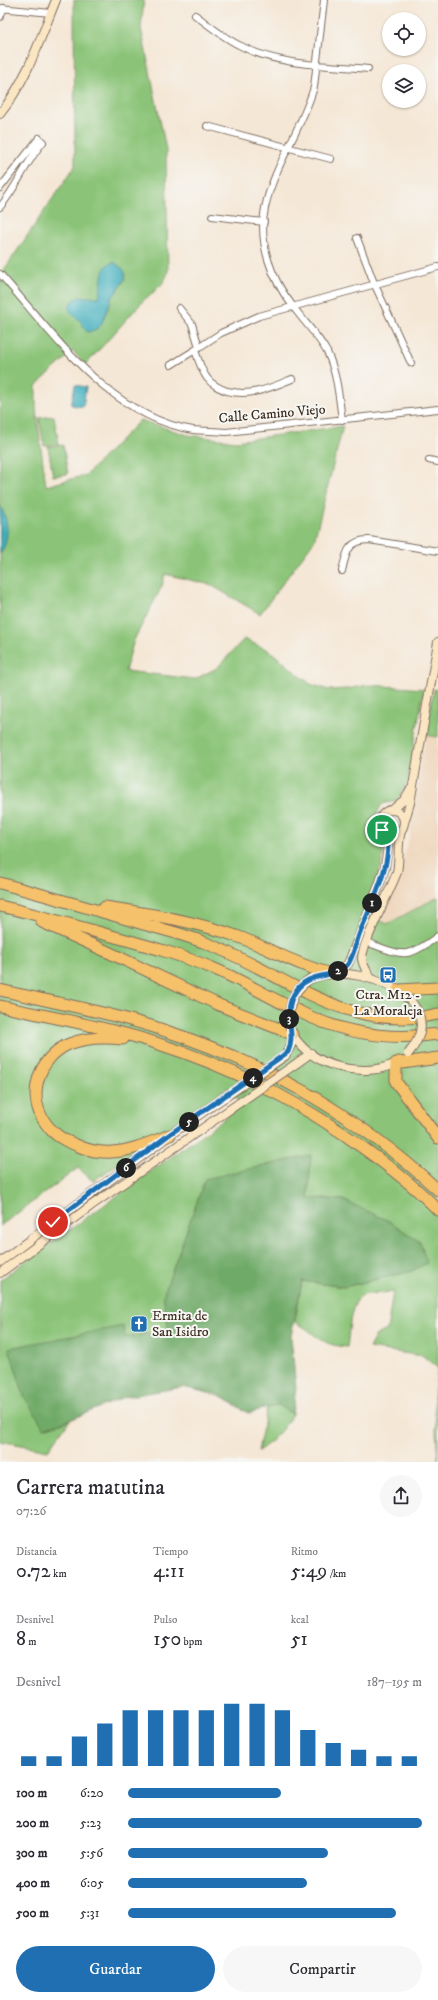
<!DOCTYPE html>
<html lang="es">
<meta charset="utf-8">
<style>
:root{--surface:#fff;--page:#f7f7f7;--text:#2b2b33;--muted:#7c7c81;--accent:#1f6fb2}
body{margin:0;font-family:"IM FELL DW Pica",serif;background:var(--page);color:var(--text);height:100vh;display:flex;flex-direction:column;font-size:15px;white-space:nowrap}
*{box-sizing:border-box;margin:0}
p{font-size:13px;color:var(--muted)}
.icon{flex:none;width:22px;height:22px;fill:none;stroke:currentColor;stroke-width:2;stroke-linecap:round;stroke-linejoin:round}
.map{position:relative;height:1462px;overflow:hidden}
.drawer{display:flex;flex-direction:column;background:var(--surface);flex:1}
.drawer>*{flex:none}
.fabs{position:absolute;left:382px;top:12px;display:grid;gap:8px}
.fabs a{display:grid;place-items:center;width:44px;height:44px;border-radius:50%;background:var(--surface);box-shadow:0 1px 3px #0004;font-size:20px}
.pin{position:absolute;display:grid;place-items:center;width:34px;height:34px;color:#fff;margin:-17px;border:2px solid #fff;border-radius:50%;box-shadow:0 1px 4px #0007}
.km{position:absolute;width:20px;height:20px;margin:-10px;border-radius:50%;background:#222;color:#fff;font-size:11px;line-height:20px;text-align:center}
.round{display:grid;place-items:center;flex:none;width:42px;height:42px;border-radius:21px;background:var(--page)}
.head{display:flex;align-items:center;justify-content:space-between;height:68px;padding:0 16px}
h1{font-size:22px;font-weight:600;line-height:30px}
.metrics{display:grid;grid-template-columns:repeat(3,1fr);gap:6px;height:68px;padding:4px 16px}
.metrics div{display:grid;align-content:center}
.metrics b{font-size:20px;font-weight:600}
.metrics small{font-size:11px;font-weight:400}
.metrics p{font-size:11px}
.chart{height:112px;padding:8px 16px}
.chart p{display:flex;justify-content:space-between}
.chart svg{width:100%;height:72px;margin-top:4px;stroke:var(--accent);stroke-width:6}
.button{display:flex;gap:8px;margin-top:auto;padding:8px 16px}
.button a{flex:1;height:46px;border-radius:24px;background:var(--accent);color:#fff;font-size:16px;font-weight:600;line-height:46px;text-align:center}
.button a+a{background:var(--page);color:var(--text)}
ul{padding:0 16px;list-style:none;font-size:13px}
li{display:grid;grid-template-columns:64px 48px 1fr;align-items:center;height:30px}
li i{height:10px;border-radius:5px;background:var(--accent)}
.map>svg:first-child{display:block}
</style>
<div class="map">
<svg width="438" height="1462" viewBox="0 0 438 1462">
<rect width="100%" height="100%" fill="#f6f6f2"/>
<filter id="ink" filterUnits="userSpaceOnUse"><feTurbulence type="fractalNoise" baseFrequency=".025" numOctaves="2"/><feDisplacementMap in="SourceGraphic" scale="8" xChannelSelector="R" yChannelSelector="G"/><feConvolveMatrix kernelMatrix="1 2 1 2 8 2 1 2 1" color-interpolation-filters="sRGB"/></filter>
<filter id="wash" filterUnits="userSpaceOnUse"><feTurbulence type="fractalNoise" baseFrequency=".012" numOctaves="4" result="noise"/><feDisplacementMap in="SourceGraphic" scale="16" xChannelSelector="R" yChannelSelector="G"/><feGaussianBlur stdDeviation="0.9" result="paint"/><feColorMatrix in="noise" values="0 0 0 0 0 0 0 0 0 0 0 0 0 0 0 0 0 1.4 0 .05"/><feComposite in="paint" operator="in"/></filter>
<g filter="url(#wash)">
<rect width="100%" height="100%" fill="#f5e7d6"/>
<path fill="#efd6bb" d="M434,689l4,2v206l-51,27 -5,-4 14,-33 14,-51 2,-22z"/>
<path fill="#8bc478" stroke="#63774b" d="M74,0h70l-3,28 25,121 2,122c-3,15 -15,20 -25,30 -19,21 -38,43 -58,64l-12,-14 -37,35v23l10,77 40,-11 54,-55 48,15 48,6 107,-15 -29,115 -54,73 -49,-29 -46,-11 -3,12 -28,54 -9,31 70,8 22,-11 27,-29 26,12 40,33 19,6 18,-1 22,-4 55,4 -17,94 -11,18 -14,3 -9,17c2,7 7,13 9,20 6,22 -11,49 -20,69l25,14 51,-27v565l-4,-65 4,-29 -15,-12 -54,-8 7,-13 11,-5 6,-38c-8,1 -18,1 -26,2 -19,4 -17,38 -20,53 -29,-2 -30,-14 -52,-25l7,-41 42,6 67,-16 16,-8 -84,-63 -35,-2 3,-43 -148,141 7,35 -45,6 -2,-11 -79,102 26,-8 -22,30 -48,-9v-161l243,-175 -16,-17 -134,93 -15,-13 -78,58v-953l6,-6 69,-101z
M54,416l5,28 -15,2 -5,-28z
M63,445l5,29 -15,2 -5,-29z
M434,689l4,2v46l-12,-2z
M280,1405l12,9c-8,15 -20,28 -34,37l9,-43z"/>
<path fill="#70aa68" stroke="#566a43" d="M311,1155l-3,43 35,2 46,21 31,21 7,21 -15,8 -68,16 -42,-6 -11,55 5,53 -4,25 -13,-9 -31,8 -27,-17 -38,-9 -59,10 -54,23 -26,8 -20,-32 -15,-48 114,-22 2,11 44,-6 -6,-35 42,-117z"/>
<path fill="#41afbd" stroke="#3e6c6e" d="M114,262l9,7 2,4v6l-13,19 -11,27 -4,4 -9,3c-5,-3 -4,-7 -8,-11 -5,-6 -12,-7 -11,-16l9,-8h21c4,-12 -1,-31 15,-35z
M75,385l11,2 -3,20 -12,-2z
M0,506c9,14 10,34 0,48z"/>
</g>
<g filter="url(#ink)">
<g fill="none" stroke-linecap="round" stroke-linejoin="round">
<g stroke="#7c6c5e" stroke-width="8">
<path id="street" d="M324,0l-10,87c-12,42 -40,78 -49,121 -7,35 6,70 27,97 11,16 26,30 35,47 10,21 12,45 15,68
M0,8l51,5
M195,15c15,11 29,23 46,31 38,20 85,19 127,23
M0,17l4,-9
M207,126l124,33
M0,188l39,-50 4,4c-17,20 -26,45 -43,65
M212,216l52,6
M357,238l17,45 37,80
M0,274c53,59 109,143 193,156 11,1 22,1 33,2l212,-23
M179,308l13,16 7,23
M171,365l24,-15
M292,379c-22,9 -41,18 -65,12 -8,-3 -15,-6 -20,-13 -6,-8 -9,-19 -12,-28l26,-17 38,-17 179,-49
M429,460l9,2
M342,571c4,-18 6,-31 27,-31l69,11
M366,942c37,13 39,19 72,-6"/>
</g>
<g stroke="#7c6c5e" stroke-width="10">
<path id="secondary" d="M0,114c27,-34 40,-75 56,-114
M380 822a12 12 0 1 1 24 0a12 12 0 1 1-24 0Z
M392,810l12,-10 6,-10
M404,823l6,-20 28,-161
M335,973l13,-9 32,-81 5,-16 3,-20 -2,-15
M371,978c-4,-6 -8,-12 -9,-19 -1,-14 29,-69 35,-87 3,-14 0,-28 4,-41
M310,979c32,-13 73,-1 99,20
M290,1029c16,38 76,52 110,32
M285,1056l6,-11 2,-9
M297,1063l14,-10
M0,1262l170,-127 55,-38
M0,1273l92,-68 147,-102"/>
</g>
<g stroke="#7c6c5e" stroke-width="13">
<path id="highway" d="M0,883c47,13 93,26 140,40 21,6 43,11 63,19 81,30 142,93 235,72
M0,906c36,8 72,19 108,29 37,10 74,20 109,35 28,12 53,28 81,41 45,23 90,30 140,23
M105,907c45,7 90,14 134,30 30,11 59,29 90,36
M42,922l66,30 111,53 73,29
M0,990c51,12 104,21 154,37 110,35 199,85 284,163
M398,990l40,-2
M0,1006c53,12 107,21 159,38 78,25 149,62 214,111 23,17 45,34 65,55
M123,1039c-18,-2 -37,-2 -54,5 -31,13 -44,54 -22,81 7,10 18,16 29,20 11,5 24,8 36,7 20,-1 39,-10 58,-17
M399,1062l4,1 35,-5
M396,1063v19l42,56"/>
</g>
<use href="#street" stroke="#fff" stroke-width="6"/>
<use href="#secondary" stroke="#fbe6c4" stroke-width="8"/>
<use href="#highway" stroke="#f5c16b" stroke-width="11"/>
<g stroke="#7c6c5e" stroke-width="10" stroke-linecap="butt">
<path id="secondary-bridge" d="M290,1029c-3,-22 2,-38 20,-50
M408,1054c16,-19 18,-36 1,-55
M225,1097l60,-41
M239,1103l58,-40"/>
</g>
<use href="#secondary-bridge" stroke="#fbe6c4" stroke-width="8"/>
</g>
</g>
<g fill="none" stroke-linecap="round" stroke-linejoin="round" filter="url(#ink)">
<g stroke="#fff" stroke-width="8">
<path id="route" d="M53,1222l117,-88 118,-82c9,-21 -6,-37 6,-58 14,-25 41,-13 54,-30 6,-9 8,-22 12,-32 8,-20 41,-85 22,-102"/>
</g>
<use href="#route" stroke="#1f6fb2" stroke-width="5"/>
</g>
<defs>
<g id="bus-square" transform="scale(0.9)"><rect x="-9" y="-9" width="18" height="18" rx="4" fill="#1f6fb2" stroke="#f6f6f2"/><path d="M-5-6H5V4H4V6H2V4H-2V6H-4V4H-5ZM-3.5-4V0h7V-4ZM-3.5 1.2v1.5H-2V1.2ZM2 1.2v1.5H3.5V1.2Z" fill="#fff"/></g>
<g id="church-square" transform="scale(0.9)"><rect x="-9" y="-9" width="18" height="18" rx="4" fill="#1f6fb2" stroke="#f6f6f2"/><path d="M-1.2-6h2.4v3.5h3.3v2.4h-3.3V6h-2.4V-.1h-3.3v-2.4h3.3Z" fill="#fff"/></g>
</defs>
<g fill-rule="evenodd">
<use href="#bus-square" x="388" y="975"/>
<use href="#church-square" x="139" y="1324"/>
</g>
<g text-anchor="middle" dominant-baseline="central" stroke-width="4" stroke-linejoin="round" paint-order="stroke">
<g font-size="14" fill="#3b2a1e" stroke="#f6f6f2">
<text transform="translate(272 414) rotate(-5)">Calle Camino Viejo</text>
</g>
<g font-size="14" fill="#3b2a1e" stroke="#f6f6f2">
<text x="388" y="995">Ctra. M12 -<tspan x="388" dy="16">La Moraleja</tspan></text>
<text x="152" y="1316" text-anchor="start">Ermita de<tspan x="152" dy="16">San Isidro</tspan></text>
</g>
</g>
</svg>
<div class="fabs">
<a><svg class="icon" aria-label="locate" viewBox="0 0 24 24"><circle cx="12" cy="12" r="6"/><path d="M12 2v4M12 18v4M2 12h4M18 12h4"/></svg></a>
<a><svg class="icon" aria-label="layers" viewBox="0 0 24 24"><path d="M12 4l9 5-9 5-9-5zM3 14l9 5 9-5"/></svg></a>
</div>
<div class="pin" style="left:382px;top:830px;background:#1e9e55"><svg class="icon" aria-label="arrive" viewBox="0 0 24 24"><path d="M6 21V4h12l-3 4 3 4H6"/></svg></div>
<div class="pin" style="left:53px;top:1222px;background:#d93025"><svg class="icon" aria-label="check" viewBox="0 0 24 24"><path d="M5 12l5 5 9-10"/></svg></div>
<b class="km" style="left:372px;top:903px">1</b>
<b class="km" style="left:338px;top:971px">2</b>
<b class="km" style="left:289px;top:1019px">3</b>
<b class="km" style="left:253px;top:1078px">4</b>
<b class="km" style="left:189px;top:1122px">5</b>
<b class="km" style="left:126px;top:1168px">6</b>
</div>
<section class="drawer">
<div class="head"><div><h1>Carrera matutina</h1><p>07:26</p></div><a class="round"><svg class="icon" aria-label="share" viewBox="0 0 24 24"><path d="M12 15V3M7 8l5-5 5 5M5 13v7h14v-7"/></svg></a></div>
<div class="metrics">
<div><p>Distancia</p><b>0.72<small> km</small></b></div>
<div><p>Tiempo</p><b>4:11</b></div>
<div><p>Ritmo</p><b>5:49<small> /km</small></b></div>
</div>
<div class="metrics">
<div><p>Desnivel</p><b>8<small> m</small></b></div>
<div><p>Pulso</p><b>150<small> bpm</small></b></div>
<div><p>kcal</p><b>51</b></div>
</div>
<div class="chart"><p><span>Desnivel</span>187–195 m</p>
<svg viewBox="0 0 160 44" preserveAspectRatio="none"><path d="M5 44V38M15 44V38M25 44V26M35 44V18M45 44V10M55 44V10M65 44V10M75 44V10M85 44V6M95 44V6M105 44V10M115 44V22M125 44V30M135 44V34M145 44V38M155 44V38"/></svg>
</div>
<ul>
<li><b>100 m</b>6:20<i style="width:52%"></i></li>
<li><b>200 m</b>5:23<i style="width:100%"></i></li>
<li><b>300 m</b>5:56<i style="width:68%"></i></li>
<li><b>400 m</b>6:05<i style="width:61%"></i></li>
<li><b>500 m</b>5:31<i style="width:91%"></i></li>
</ul>
<div class="button"><a>Guardar</a><a>Compartir</a></div>
</section>
